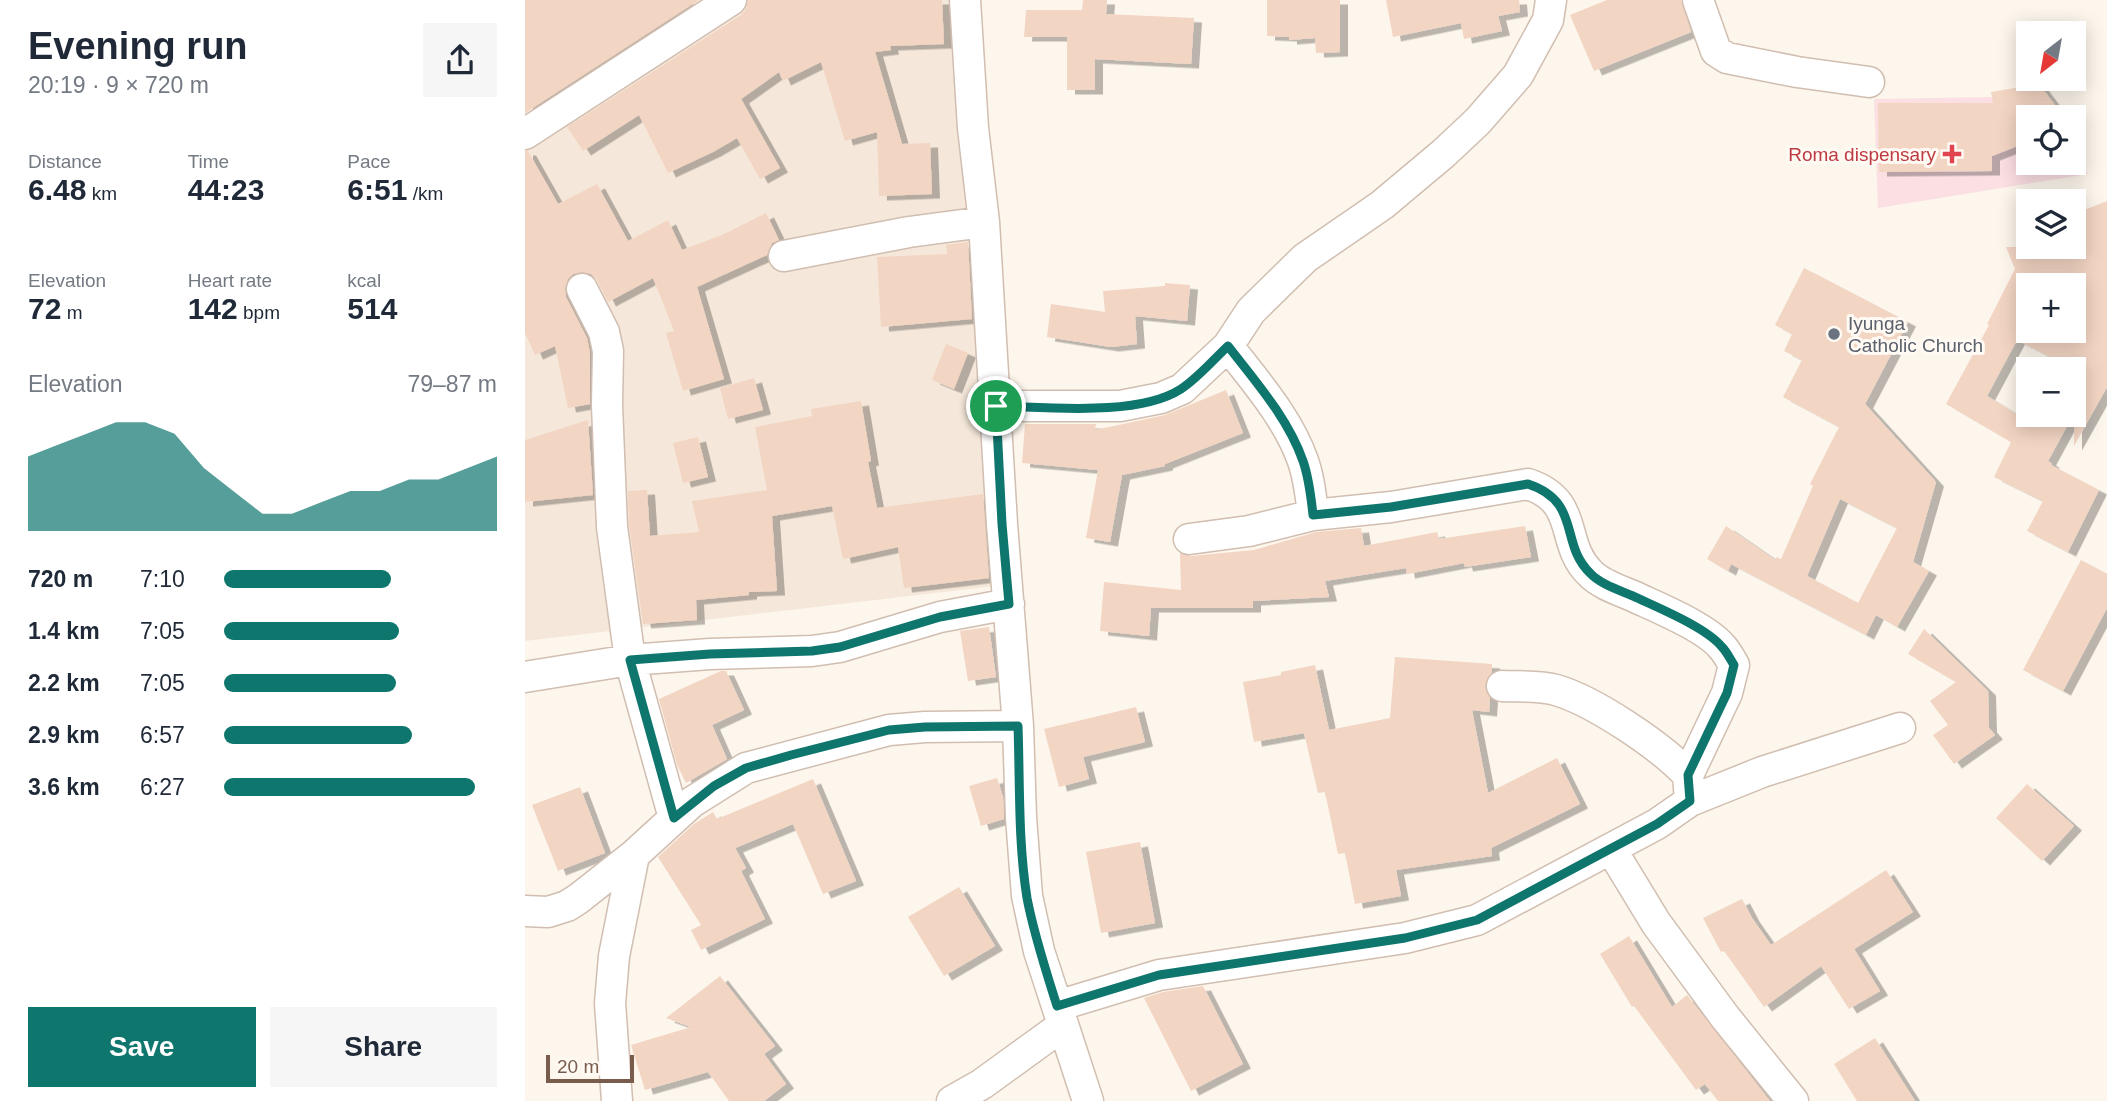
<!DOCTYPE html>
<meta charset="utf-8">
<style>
:root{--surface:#fff;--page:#f6f6f7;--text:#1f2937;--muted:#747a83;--accent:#0f766e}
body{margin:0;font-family:Helvetica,sans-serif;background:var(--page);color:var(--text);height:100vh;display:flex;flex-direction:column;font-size:26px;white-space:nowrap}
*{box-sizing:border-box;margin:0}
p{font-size:23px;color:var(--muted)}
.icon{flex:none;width:38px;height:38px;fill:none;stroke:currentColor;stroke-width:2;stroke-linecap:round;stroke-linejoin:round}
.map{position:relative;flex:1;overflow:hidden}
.sheet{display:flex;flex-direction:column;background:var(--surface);width:525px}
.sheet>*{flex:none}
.needle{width:46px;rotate:211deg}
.buttons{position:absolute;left:1491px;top:21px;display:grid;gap:14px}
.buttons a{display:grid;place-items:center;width:70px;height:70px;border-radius:0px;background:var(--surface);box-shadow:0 4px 18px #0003;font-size:35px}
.scale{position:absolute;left:21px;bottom:18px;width:88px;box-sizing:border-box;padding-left:7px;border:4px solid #7a5c4d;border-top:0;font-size:19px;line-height:24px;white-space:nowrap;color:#7a5c4d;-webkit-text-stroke:5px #fffaf3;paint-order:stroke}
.pin{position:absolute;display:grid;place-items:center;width:60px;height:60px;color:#fff;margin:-30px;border:4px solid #fff;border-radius:50%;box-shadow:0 2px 7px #0007}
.round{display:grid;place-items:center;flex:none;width:74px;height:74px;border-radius:0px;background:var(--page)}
.head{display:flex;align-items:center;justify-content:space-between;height:119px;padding:0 28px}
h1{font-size:38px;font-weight:700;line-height:52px}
.figures{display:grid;grid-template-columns:repeat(3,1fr);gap:10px;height:119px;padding:7px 28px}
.figures div{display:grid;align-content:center}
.figures b{font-size:30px;font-weight:700}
.figures small{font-size:19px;font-weight:400}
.figures p{font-size:19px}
.chart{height:196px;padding:14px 28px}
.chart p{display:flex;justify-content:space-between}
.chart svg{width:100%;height:126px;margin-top:7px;fill:var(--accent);opacity:.7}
.primary-button{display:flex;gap:14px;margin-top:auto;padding:14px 28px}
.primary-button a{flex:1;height:80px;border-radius:0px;background:var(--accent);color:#fff;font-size:28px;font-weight:700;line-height:80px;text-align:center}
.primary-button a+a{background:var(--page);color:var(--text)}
ul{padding:0 28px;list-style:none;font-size:23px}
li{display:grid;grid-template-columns:112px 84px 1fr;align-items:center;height:52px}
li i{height:18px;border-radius:9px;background:var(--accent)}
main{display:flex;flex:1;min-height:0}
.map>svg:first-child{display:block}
</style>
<main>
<section class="sheet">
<div class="head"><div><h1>Evening run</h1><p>20:19 · 9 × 720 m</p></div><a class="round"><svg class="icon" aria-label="share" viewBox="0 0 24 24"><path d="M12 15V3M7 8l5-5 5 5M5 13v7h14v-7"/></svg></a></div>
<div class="figures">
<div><p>Distance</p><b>6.48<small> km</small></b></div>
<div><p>Time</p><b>44:23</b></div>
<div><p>Pace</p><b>6:51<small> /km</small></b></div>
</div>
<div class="figures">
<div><p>Elevation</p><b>72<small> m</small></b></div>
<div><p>Heart rate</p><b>142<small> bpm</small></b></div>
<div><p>kcal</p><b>514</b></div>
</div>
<div class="chart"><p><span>Elevation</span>79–87 m</p>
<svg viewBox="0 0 160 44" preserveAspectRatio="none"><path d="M0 44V18L10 14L20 10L30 6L40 6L50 10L60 22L70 30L80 38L90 38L100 34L110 30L120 30L130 26L140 26L150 22L160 18V44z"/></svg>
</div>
<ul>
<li><b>720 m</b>7:10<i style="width:61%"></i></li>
<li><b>1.4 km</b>7:05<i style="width:64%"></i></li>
<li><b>2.2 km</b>7:05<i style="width:63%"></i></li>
<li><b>2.9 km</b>6:57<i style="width:69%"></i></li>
<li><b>3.6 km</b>6:27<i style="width:92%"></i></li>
</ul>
<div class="primary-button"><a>Save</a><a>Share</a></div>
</section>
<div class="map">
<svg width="1582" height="1101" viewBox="0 0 1582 1101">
<defs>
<filter id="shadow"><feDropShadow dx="8" dy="4.5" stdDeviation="0" flood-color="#0004"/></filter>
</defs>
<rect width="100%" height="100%" fill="#fdf6ec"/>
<path fill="#f5e8da" d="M0,0h425l54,585 -479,56z"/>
<path fill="#fbdfe3" d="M1524,96l10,21h-31v46h46v-17l14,28 -210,34 -4,-109z"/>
<path fill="#f3d5c3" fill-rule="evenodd" filter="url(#shadow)" d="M0,0h174l-174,113z
M223,0h194l2,44 -54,2 1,4 -16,2 27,92 28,-1 2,51 -53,2 -2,-64 -32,9 -24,-79 -38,19 -4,-9 -38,27 39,69 -20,11 -23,-41 -24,14 -45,21 -29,-58 -56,36 -16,-24 174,-112 5,-6z
M558,0h24l-1,14 88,4 -3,46 -96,-5v31h-28v-53h-43l2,-27h56z
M742,0h73v52l-24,1 -1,-15 -26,2v-3l-22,-1z
M861,0h133l1,12 -22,4 4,15 -38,8 -3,-16 -68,14z
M1082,0h74l10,32 -97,39 -24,-56z
M1514,84l25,33h-36v25l-36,14v15l-113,1 -1,-69h115l-2,-11z
M0,151h3l30,53 39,-20 31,57 40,-21 14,30 40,-15 44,-22 13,27 -7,3 -5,12 -70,32 27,92 -41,12 -17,-58 8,-2 -21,-53 -45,24 -11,-22 -6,-6 -9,-2 -9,2 -5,5 -3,10 1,8 21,41 3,15v51l-22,4 -13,-62 -20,9 -10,-22z
M1582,201v186l-33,59v-77l-57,-29 -30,56 31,19h55l-25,46 4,3 -1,1 48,25 -31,62 -41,-21 16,-30 -49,-24 17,-35 -65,-38 43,-79 -2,-1 28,-55 -9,-22h68v-33zM1503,285h46v46h-46z
M443,242l4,77 -91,8 -4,-70 70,-3 -1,-9z
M1279,268l104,54 -43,82 71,78 -23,80 16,9 -32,56 -21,-12 -10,20 -135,-71 -3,7 -21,-12 19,-33 49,34 1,-3 5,2 32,-73 -3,-2 29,-57 -56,-30 19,-37 -18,-9 8,-17 -17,-9zM1315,499l57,29 -39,75 -51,-27z
M640,283l25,2 -3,36 -52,-5 2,28 -26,3 -64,-10 4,-33 54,8 -2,-21 62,-5z
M421,344l22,9 -14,36 -22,-9z
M229,378l9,32 -35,9 -8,-31z
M701,390l17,43 -78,31v2l-43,9 -12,67 -24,-4 12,-68 -76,-7 3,-39h71l-1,6 70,-15z
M336,401l10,60 -3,1 9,46 106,-14 6,84 -85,10 -6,-41 -55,12 -11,-53 -60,10 5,75 -28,1v3l-53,5 1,20 -54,4 -14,-99 -1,-34 19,-1 3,46 49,-4 -7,-31 75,-11 -12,-63 57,-11 -1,-7z
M63,420l5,75 -68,7v-62z
M173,437l10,40 -25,6 -10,-40z
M1000,526l6,31 -66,10 -1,-4 -57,11 -1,-6 -81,13 4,16 -76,4v7h-102l-2,28 -49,-5 4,-49 77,8 -1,-37 11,3 63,-6 62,-18 45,-4 3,18 73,-14 2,7z
M1556,560l26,14v34l-44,83 -40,-21z
M464,627l7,50 -28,4 -8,-50z
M1399,629l64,62 1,37 6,7 -41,29 -21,-29 15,-10 -18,-24 26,-19 -48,-28z
M870,657l97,7v8l-7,13 5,13 -1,14 -17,-2 16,83 69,-35 23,46 -89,44 1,8 -96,14 5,26 -46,8 -10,-51 -7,1 -13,-62 -7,1 -14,-60 -50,9 -11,-60 38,-7v-3l34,-7 14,65 61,-12z
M196,671h5l18,39 -32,15 15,34 -41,24 -9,-18 -18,-66z
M611,707l9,35 -62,15 6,22 -30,8 -15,-58z
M472,778l6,19 1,22 -23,7 -12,-40z
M288,779l43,102 -33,13 -30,-70 -58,24 11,20 -5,3 24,48 -64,31 -10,-20 10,-5 -43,-68 36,-33 19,-12 4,7z
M1502,784l47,42 -32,35 -46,-43z
M55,787l25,66 -47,18 -26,-66z
M615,842l15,81 -54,10 -15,-81z
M1361,870l27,42 -59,37 26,42 -31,18 -28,-43 -57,41 -40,-56 -3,1 -18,-34 39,-19 10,19 19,27z
M434,887l36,59 -51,30 -36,-59z
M1104,936l43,71 15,-12 83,106h-52l-13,-17 -9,6 -62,-84 -2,1 -32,-53z
M195,976l55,70 -11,8 22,30 -22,17h-35l-21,-29 -63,18 -14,-45 60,-18 -25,-9z
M678,986l40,78 -52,27 -47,-93 19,-6z
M1350,1038l40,63h-58l-23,-37z"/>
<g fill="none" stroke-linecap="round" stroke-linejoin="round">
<g stroke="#d1beb0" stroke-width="33">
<path id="street" d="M440,0l8,128 11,94 18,302 16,202 3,91 6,79 12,55 49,150
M1173,0l18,51 11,7 70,14 72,10
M0,134l206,-134
M259,256l125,-24 75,-10
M57,289l22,43 4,19 -1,54 5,122 18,133 44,158
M703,346c27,35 60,72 75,115 6,17 8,35 10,54
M471,406h124l41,-8 21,-9 46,-43 23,-35 54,-53 77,-53 62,-52 34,-32 40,-46 30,-55 3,-20
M664,539l60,-8 64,-16 78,-8 137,-23c53,18 31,59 62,89 10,11 29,17 43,23 23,11 73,31 89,51 5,5 8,12 12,18l-7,28 -39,82 2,26
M0,677l105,-17 80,-6 102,-3 28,-4 100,-30 69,-13
M977,686c17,1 37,-1 54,4 38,11 105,56 132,85
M1086,849l45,74 69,94 68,84
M0,911l23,1 19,-6 11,-7 56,-44 58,-53 54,-34 143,-38 36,-3 93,-1
M532,1006l102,-31 246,-37 72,-18 180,-96 33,-23 72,-29 138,-44
M92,1101l-7,-98 4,-47 20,-101
M427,1101l30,-17 80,-58"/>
</g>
<use href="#street" stroke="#fff" stroke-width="30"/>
</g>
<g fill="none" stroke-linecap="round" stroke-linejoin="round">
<g stroke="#fff" stroke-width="14">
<path id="route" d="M703,346c27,35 60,72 75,115 6,17 8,35 10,54l78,-8 137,-23c54,18 31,59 62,89 10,11 29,17 43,23 23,11 73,31 89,51 5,5 8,12 12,18l-7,28 -39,82 2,26 -33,23 -180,96 -72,18 -246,37 -102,31c-11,-35 -23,-71 -30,-108 -9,-56 -7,-115 -9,-172l-93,1 -36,3 -98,25 -45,13 -32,18 -40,32 -44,-158 80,-6 102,-3 28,-4 100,-30 69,-13 -7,-80 -6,-118c50,1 142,11 185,-17 17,-11 32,-29 47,-43z"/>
</g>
<use href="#route" stroke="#0f766e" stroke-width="9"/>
</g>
<path fill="#e0444e" stroke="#fffaf3" stroke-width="2.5" d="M1423.5 143.5h7v7h7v7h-7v7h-7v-7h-7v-7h7z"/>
<circle fill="#6b7280" stroke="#fffaf3" stroke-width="2.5" cx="1309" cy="334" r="7"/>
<g text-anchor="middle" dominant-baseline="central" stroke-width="6" stroke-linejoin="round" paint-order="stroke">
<g font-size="19" fill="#be3a42" stroke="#fffaf3" text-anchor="end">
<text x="1411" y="154">Roma dispensary</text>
</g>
<g font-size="19" fill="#5b616d" stroke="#fffaf3" text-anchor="start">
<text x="1323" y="323">Iyunga<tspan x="1323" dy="22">Catholic Church</tspan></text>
</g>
</g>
</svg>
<div class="buttons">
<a><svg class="needle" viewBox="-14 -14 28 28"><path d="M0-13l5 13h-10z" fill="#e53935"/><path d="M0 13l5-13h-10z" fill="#747a83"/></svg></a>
<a><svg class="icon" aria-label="locate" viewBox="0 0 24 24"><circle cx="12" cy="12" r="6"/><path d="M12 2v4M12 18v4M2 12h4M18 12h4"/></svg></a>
<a><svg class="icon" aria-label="layers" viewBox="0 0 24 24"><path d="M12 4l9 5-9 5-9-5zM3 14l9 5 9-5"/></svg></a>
<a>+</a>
<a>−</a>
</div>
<div class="scale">20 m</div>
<div class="pin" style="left:471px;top:406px;background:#1e9e55"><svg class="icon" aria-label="arrive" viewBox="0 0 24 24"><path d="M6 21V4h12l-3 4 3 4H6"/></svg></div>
</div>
</main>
